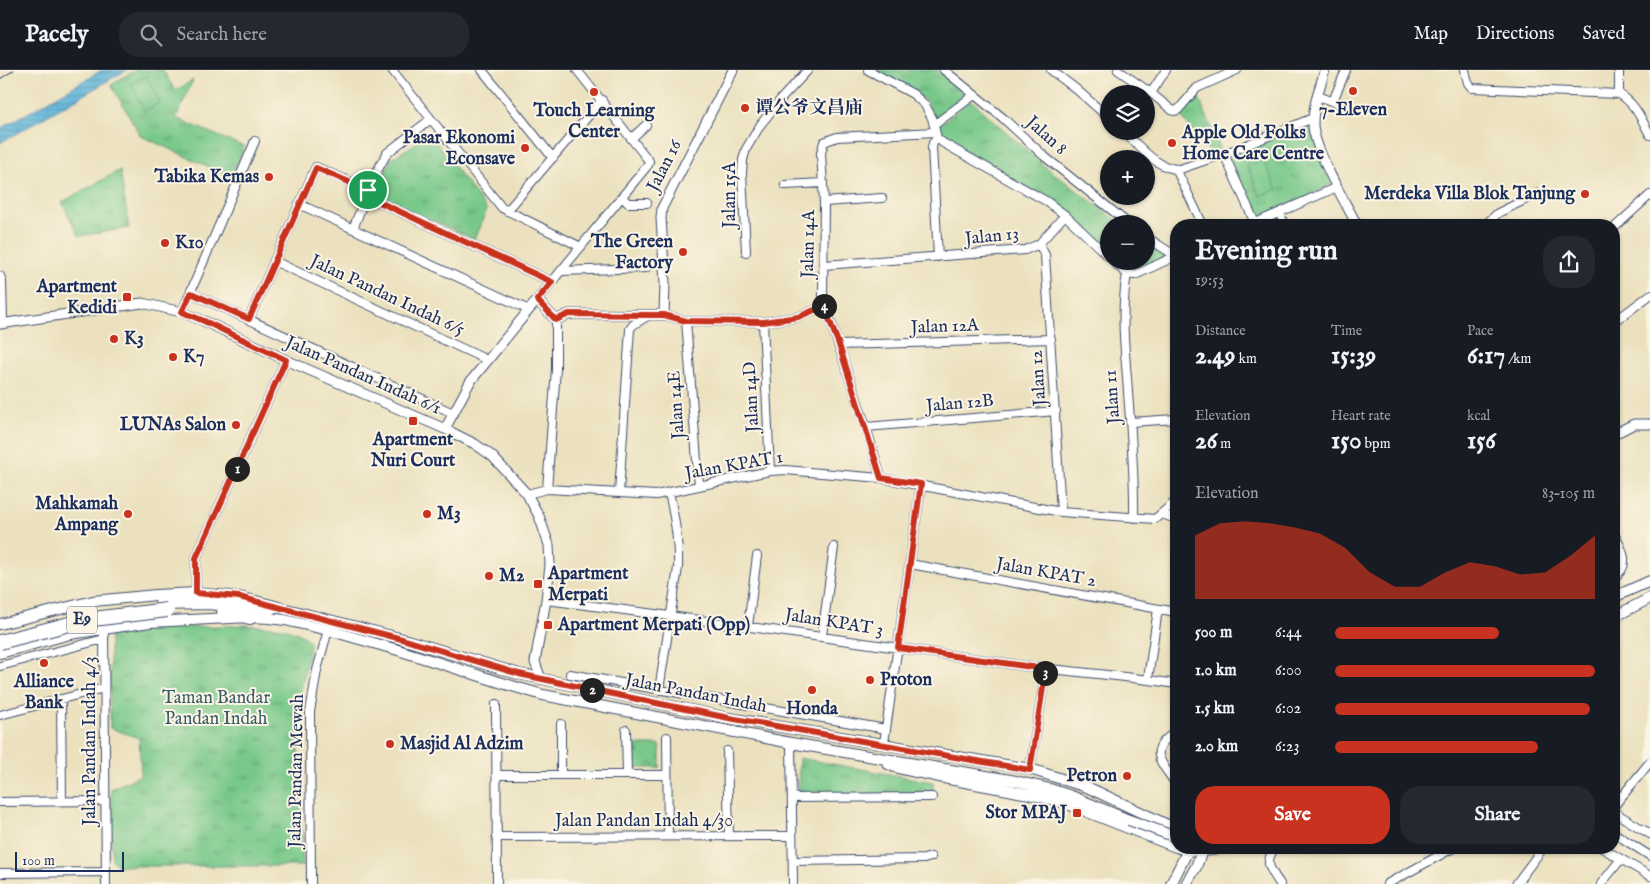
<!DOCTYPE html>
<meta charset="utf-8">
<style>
:root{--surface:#171b24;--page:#242831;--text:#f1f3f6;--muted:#9ea1a6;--line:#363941;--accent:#c8321e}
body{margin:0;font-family:"IM FELL English","Noto Serif SC",serif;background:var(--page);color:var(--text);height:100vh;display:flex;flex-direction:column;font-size:19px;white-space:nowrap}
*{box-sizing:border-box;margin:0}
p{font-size:16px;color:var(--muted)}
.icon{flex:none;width:28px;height:28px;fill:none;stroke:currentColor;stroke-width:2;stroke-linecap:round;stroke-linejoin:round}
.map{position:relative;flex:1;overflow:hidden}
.sheet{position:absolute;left:1170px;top:149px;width:450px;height:635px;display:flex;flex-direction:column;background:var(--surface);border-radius:20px;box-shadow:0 1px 4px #0004}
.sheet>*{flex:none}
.controls{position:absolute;left:1100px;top:15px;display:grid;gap:10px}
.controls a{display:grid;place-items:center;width:55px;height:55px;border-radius:50%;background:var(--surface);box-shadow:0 1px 4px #0004;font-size:25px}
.scale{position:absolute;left:15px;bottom:12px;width:109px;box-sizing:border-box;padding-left:5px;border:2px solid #1b2f5e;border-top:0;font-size:14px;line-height:18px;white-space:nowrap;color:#1b2f5e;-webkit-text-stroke:4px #fcf5e5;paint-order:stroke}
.pin{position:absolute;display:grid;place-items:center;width:42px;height:42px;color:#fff;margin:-21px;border:2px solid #fff;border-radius:50%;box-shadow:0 1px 5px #0007}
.km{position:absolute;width:25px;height:25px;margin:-12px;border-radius:50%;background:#222;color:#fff;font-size:14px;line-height:25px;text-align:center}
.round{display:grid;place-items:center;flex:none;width:52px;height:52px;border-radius:20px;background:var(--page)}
.head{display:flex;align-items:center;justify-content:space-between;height:85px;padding:0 25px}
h1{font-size:28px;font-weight:800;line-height:38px}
.figures{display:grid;grid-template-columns:repeat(3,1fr);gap:8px;height:85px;padding:5px 25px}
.figures div{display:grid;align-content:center}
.figures b{font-size:25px;font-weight:800}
.figures small{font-size:14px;font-weight:400}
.figures p{font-size:14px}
.chart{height:140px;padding:10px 25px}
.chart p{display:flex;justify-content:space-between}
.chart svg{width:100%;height:90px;margin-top:5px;fill:var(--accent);opacity:.7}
.button{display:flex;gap:10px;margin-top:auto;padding:10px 25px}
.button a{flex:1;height:58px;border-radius:20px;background:var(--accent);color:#fff;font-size:20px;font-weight:800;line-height:58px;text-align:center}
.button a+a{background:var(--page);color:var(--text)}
ul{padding:0 25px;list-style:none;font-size:16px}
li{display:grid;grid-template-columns:80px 60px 1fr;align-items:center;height:38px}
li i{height:12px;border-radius:6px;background:var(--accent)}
header{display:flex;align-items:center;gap:30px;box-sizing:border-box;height:70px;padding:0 25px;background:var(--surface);border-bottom:1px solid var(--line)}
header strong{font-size:24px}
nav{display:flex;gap:28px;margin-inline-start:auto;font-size:18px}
.search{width:350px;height:45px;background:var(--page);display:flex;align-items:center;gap:12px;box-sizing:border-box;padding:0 18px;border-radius:20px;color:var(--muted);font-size:19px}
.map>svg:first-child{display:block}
</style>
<header>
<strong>Pacely</strong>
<div class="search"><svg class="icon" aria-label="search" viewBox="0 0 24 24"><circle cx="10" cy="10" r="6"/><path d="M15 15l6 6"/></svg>Search here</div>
<nav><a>Map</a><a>Directions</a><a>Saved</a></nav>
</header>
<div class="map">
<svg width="1650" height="814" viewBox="0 0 1650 814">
<defs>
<pattern id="grass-tufts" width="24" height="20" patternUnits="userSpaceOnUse" patternTransform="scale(1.25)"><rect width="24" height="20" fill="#77c889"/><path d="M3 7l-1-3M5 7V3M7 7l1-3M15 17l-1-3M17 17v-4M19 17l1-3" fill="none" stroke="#61a373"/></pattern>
<pattern id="water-rules" width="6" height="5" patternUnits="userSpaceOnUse" patternTransform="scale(1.25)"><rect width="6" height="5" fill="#5cb4d9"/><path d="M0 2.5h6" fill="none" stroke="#4b93b3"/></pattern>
</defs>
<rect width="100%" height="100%" fill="#fcf5e5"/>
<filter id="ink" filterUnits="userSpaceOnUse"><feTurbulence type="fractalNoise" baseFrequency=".02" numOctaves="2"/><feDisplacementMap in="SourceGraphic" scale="10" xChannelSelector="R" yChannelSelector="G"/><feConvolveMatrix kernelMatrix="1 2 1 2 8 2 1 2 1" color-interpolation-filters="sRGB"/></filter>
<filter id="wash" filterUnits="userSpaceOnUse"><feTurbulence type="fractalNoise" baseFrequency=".0096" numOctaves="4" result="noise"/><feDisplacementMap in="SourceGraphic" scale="20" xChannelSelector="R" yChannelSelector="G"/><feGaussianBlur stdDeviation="1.12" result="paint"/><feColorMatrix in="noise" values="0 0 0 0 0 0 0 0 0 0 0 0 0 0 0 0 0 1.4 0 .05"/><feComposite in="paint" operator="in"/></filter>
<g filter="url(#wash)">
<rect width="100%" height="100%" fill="#ebe1be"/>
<path fill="url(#grass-tufts)" stroke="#497c74" d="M135,0h28l12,21 18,-11 -17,38 68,29 -13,30 -90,-41 -30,-51z
M874,0h64l25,21 -1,6 -26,22 -11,-19z
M1196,21l25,59 -10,4 -32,-41z
M971,30l72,65 79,59h-13v27l-42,-40 -126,-73 -3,-12z
M1310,55l22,59 -52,27 -24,9 -29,-65z
M430,64l57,76 -13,29 -99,-44 16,-36z
M120,100l9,58 -50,8 -17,-34z
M1146,172l20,15 -30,15 -7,-1 -10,-10h27z
M246,555c21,2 51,0 64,18l-13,70 6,153h-185l-6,-7 -1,-70 30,-14 -2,-37 -29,-10v-93l31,-6z
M635,675h25v23h-25z
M799,688l134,24v11l-135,2z"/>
<path fill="#77c889" stroke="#497c74" d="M147,6l13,27 -16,8 -13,-27z
M1263,89l14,30 -17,7 -13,-30z"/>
<path fill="url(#water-rules)" stroke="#3c729c" d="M102,0h25l-127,73v-14z"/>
</g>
<g filter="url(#ink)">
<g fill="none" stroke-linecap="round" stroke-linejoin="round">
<g stroke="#3a4a6c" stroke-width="10">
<path id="minor" d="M392,0l110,138 79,39
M482,0l71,88
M868,0l45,24 12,11 7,13 5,20 6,5 103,58 19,14 44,42
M944,0l59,48 41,38 85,68
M1051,0l25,19 33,29
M1118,0l33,23 22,18 5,-1 19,-22 40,-18
M1465,0l3,13 4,5 147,6c16,9 23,26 31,41
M1619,0v24
M1151,23l15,-23
M1317,26l29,10
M1333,31l13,-31
M934,55l40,-30
M1123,61c16,14 34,39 57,38l44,-15 89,-36
M632,68l14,-13
M937,68l-4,5 -1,4 6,110
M1224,84l31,69
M1176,99l27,56
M785,115l38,-2
M366,126l186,86
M622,127l6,6h19
M824,132l58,-4
M299,134l230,106
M507,141l95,-111
M1280,143l4,12
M1251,155l86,-38
M1485,155l13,-12 41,-20
M1614,158l36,-33
M353,159l19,-49 15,-27 44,-34
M1146,167l30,19
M1039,174l6,11 16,257
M746,182l-4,-79 1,-13 3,-11 15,-25 20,-25 27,-29
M274,191l213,99
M1113,191l14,13 8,1 41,-19
M824,195l201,-15 14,-6 26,-29
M561,201l85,-3
M1127,204c-6,34 -3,69 0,103 3,47 8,94 7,141
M0,206l2,5 1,42
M191,223l262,120
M537,230l111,-135 1,-4 -72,-91
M182,242l73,-171
M664,245l22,6 77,1 35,-5 26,-11
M249,249l67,-152 53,23
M686,251l13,165
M763,252l7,149
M1614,252l36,-27
M839,275l212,-6
M1130,352l46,-3
M866,357l190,-16
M881,408l-15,-51 -43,-128 1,-97 -3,-49 3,-11 13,-5 98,-5
M547,419l9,-120v-49
M619,423l11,-164 3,-4 16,-10
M527,424l20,-5 109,6 114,-24 15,-1 96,8 180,34 94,7 21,-18
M1163,444l7,3h6
M1614,464c8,14 18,32 0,43
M910,494l266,48
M196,523v-35l90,-198
M546,530c155,19 310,42 465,64 55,8 110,11 165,20
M748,556l9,-70
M104,558l2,256
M822,566l12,-89
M0,596l104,-27
M570,604l316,55
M1148,609l10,-70
M659,620l19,-122c1,-26 -3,-50 -9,-75
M61,629l1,102
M496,634l1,180
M0,645l104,-27
M561,654v51
M626,660l1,45
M1176,662c-30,18 -15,30 0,52
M667,667l1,99
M791,673l2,141
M884,673l37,-258
M727,681l2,85
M1030,699l16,-100
M496,705h171
M792,728l140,-1
M0,732l105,-1
M1614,736l36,-44
M1614,742l36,22
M1614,763l36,23
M496,767l296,-1
M1275,778c-12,15 -4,22 5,36
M1602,778l48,28
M793,791l131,-2 7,-2
M0,803l106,-1
M311,814l-1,-172 7,-42 11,-40
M1387,814l66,-36
M1516,814l27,-36
M1601,814l20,-25"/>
</g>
<g stroke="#3a4a6c" stroke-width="11">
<path id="tertiary" d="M1325,0c-5,17 -12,35 -12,53 -1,23 32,79 44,102
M0,254l142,-21 40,9 22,9 82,39 159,69 30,15 17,12 35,38 12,22 10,29 1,20 -4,35 -11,62 6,17
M445,359l25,-47 67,-82 19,20 13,-6 95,1 1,-32 -4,-65 1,-10 71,-138
M1614,364l20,-10h16"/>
</g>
<g stroke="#3a4a6c" stroke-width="12">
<path id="secondary" d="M1614,527l36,-16
M1614,547l36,-19
M0,554l93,-23 63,-6 40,-2 43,4 164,42 116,35 210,44 301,51 57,18 89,42
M0,583l70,-19 80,-12 100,-5 19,1 16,2 43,10 70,20 114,36 31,9 248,48 225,38 34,8 24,8 55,23
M888,694c9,5 23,7 33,9 48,12 97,16 144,30l111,44
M1179,778c16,5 27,3 44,0
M1171,814l18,-36
M1186,814l10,-17 7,-19"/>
</g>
<g stroke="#3a4a6c" stroke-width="16">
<path id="motorway" d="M162,533l45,-1 64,5
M224,541l8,1 18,5"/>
</g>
<use href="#minor" stroke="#fff" stroke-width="8"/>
<use href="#tertiary" stroke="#fff" stroke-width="9"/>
<use href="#secondary" stroke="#fff" stroke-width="10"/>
<use href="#motorway" stroke="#fff" stroke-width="14"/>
<path stroke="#1b2f5e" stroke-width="1" d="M0,9l14,-9"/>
<g stroke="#3a4a6c" stroke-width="12" stroke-linecap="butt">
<path id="secondary-bridge" d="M1129,750l47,17"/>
</g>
<g stroke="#3a4a6c" stroke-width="16" stroke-linecap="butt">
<path id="motorway-bridge" d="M0,572l85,-22 82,-10"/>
</g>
<use href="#secondary-bridge" stroke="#fff" stroke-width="10"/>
<use href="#motorway-bridge" stroke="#fff" stroke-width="14"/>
</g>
</g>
<g fill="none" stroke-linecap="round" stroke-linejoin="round" filter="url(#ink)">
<g stroke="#fff" stroke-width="10">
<path id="route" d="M316,98l52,22 -2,6 186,86 -15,18 19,20 13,-6 80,1h15l22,6 77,1 35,-5 26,-11 15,39 42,133 40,6 -23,164 148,21 -16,101 -301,-52 -97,-20 -113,-24 -117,-35 -163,-42 -43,-4v-35l90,-198 -82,-39 -22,-9 9,-19 58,26z"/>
</g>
<use href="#route" stroke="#c8321e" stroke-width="6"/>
</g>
<g fill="#c8321e" stroke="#fcf5e5" stroke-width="2">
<circle cx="1353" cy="21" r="5"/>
<circle cx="594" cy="22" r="5"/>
<circle cx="745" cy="38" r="5"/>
<circle cx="1172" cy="73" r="5"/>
<circle cx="525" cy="78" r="5"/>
<circle cx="269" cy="107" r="5"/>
<circle cx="1585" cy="124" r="5"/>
<circle cx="165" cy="173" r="5"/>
<circle cx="683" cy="182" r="5"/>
<rect x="122" y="222" width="10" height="10" rx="2.5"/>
<circle cx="114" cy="269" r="5"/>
<circle cx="173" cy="287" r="5"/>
<rect x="408" y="346" width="10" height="10" rx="2.5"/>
<circle cx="236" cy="355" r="5"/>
<circle cx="128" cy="444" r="5"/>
<circle cx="427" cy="444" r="5"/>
<circle cx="489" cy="506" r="5"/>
<rect x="533" y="509" width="10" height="10" rx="2.5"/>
<rect x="543" y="550" width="10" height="10" rx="2.5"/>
<circle cx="44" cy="593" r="5"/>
<circle cx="870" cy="610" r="5"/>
<circle cx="812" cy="620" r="5"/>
<circle cx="390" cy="674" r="5"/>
<circle cx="1127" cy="706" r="5"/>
<rect x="1072" y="738" width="10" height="10" rx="2.5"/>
</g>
<g text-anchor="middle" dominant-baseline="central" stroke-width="4" stroke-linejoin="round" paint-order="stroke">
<rect fill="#fcf5e5" stroke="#5e6a86" stroke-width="1" x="67" y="536.5" width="30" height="27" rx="4"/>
<g font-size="16" font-weight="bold" fill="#1b2f5e">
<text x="82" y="550">E9</text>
</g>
<g font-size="18" font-weight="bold" fill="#1b2f5e" stroke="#fcf5e5" text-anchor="start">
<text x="755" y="38">谭公爷文昌庙</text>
<text x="1353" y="40" text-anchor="middle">7-Eleven</text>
<text x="594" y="41" text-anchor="middle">Touch Learning<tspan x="594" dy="21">Center</tspan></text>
<text x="1182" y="63">Apple Old Folks<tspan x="1182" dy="21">Home Care Centre</tspan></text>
<text x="515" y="68" text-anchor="end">Pasar Ekonomi<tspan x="515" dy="21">Econsave</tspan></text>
<text x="259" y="107" text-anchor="end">Tabika Kemas</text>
<text x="1575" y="124" text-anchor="end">Merdeka Villa Blok Tanjung</text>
<text x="673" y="172" text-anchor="end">The Green<tspan x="673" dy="21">Factory</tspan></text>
<text x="175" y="173">K10</text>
<text x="117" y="217" text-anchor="end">Apartment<tspan x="117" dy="21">Kedidi</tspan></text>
<text x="124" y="269">K3</text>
<text x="183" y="287">K7</text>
<text x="226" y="355" text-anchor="end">LUNAs Salon</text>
<text x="413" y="370" text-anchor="middle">Apartment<tspan x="413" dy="21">Nuri Court</tspan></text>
<text x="118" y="434" text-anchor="end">Mahkamah<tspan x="118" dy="21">Ampang</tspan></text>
<text x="437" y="444">M3</text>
<text x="548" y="504">Apartment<tspan x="548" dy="21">Merpati</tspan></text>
<text x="499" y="506">M2</text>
<text x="558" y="555">Apartment Merpati (Opp)</text>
<text x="880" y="610">Proton</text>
<text x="44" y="612" text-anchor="middle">Alliance<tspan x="44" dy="21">Bank</tspan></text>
<text x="812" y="639" text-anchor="middle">Honda</text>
<text x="400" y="674">Masjid Al Adzim</text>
<text x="1117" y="706" text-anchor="end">Petron</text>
<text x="1067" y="743" text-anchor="end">Stor MPAJ</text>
</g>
<g font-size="18" fill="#1b2f5e" stroke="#fcf5e5">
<text transform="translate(1046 66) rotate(42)">Jalan 8</text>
<text transform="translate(665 96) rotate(-63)">Jalan 16</text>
<text transform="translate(730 125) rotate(-90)">Jalan 15A</text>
<text transform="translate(992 167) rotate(-6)">Jalan 13</text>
<text transform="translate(809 174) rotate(-89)">Jalan 14A</text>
<text transform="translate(387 226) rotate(25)">Jalan Pandan Indah 6/5</text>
<text transform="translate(945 257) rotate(-2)">Jalan 12A</text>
<text transform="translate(363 306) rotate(24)">Jalan Pandan Indah 6/1</text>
<text transform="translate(1039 308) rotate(-94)">Jalan 12</text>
<text transform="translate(752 327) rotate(-93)">Jalan 14D</text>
<text transform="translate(1113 327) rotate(-94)">Jalan 11</text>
<text transform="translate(960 334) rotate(-5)">Jalan 12B</text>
<text transform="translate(677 335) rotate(-94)">Jalan 14E</text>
<text transform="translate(734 396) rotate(-10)">Jalan KPAT 1</text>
<text transform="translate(1046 503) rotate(10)">Jalan KPAT 2</text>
<text transform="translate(834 553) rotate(9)">Jalan KPAT 3</text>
<text transform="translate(696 624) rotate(11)">Jalan Pandan Indah</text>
<text transform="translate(90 671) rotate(-90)">Jalan Pandan Indah 4/3</text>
<text transform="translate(297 701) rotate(-89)">Jalan Pandan Mewah</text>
<text x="644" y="751">Jalan Pandan Indah 4/30</text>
</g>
<g font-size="18" fill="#375d6b" stroke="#fcf5e5">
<text x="216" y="628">Taman Bandar<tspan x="216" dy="21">Pandan Indah</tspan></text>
</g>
</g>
</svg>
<div class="controls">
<a><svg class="icon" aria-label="layers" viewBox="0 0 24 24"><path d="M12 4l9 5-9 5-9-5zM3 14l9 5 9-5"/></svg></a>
<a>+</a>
<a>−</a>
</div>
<div class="scale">100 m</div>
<div class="pin" style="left:368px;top:120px;background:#1e9e55"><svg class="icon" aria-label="arrive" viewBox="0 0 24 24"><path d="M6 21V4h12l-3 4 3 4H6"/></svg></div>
<b class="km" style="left:237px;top:399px">1</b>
<b class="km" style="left:592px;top:620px">2</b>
<b class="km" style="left:1045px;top:603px">3</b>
<b class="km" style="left:824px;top:236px">4</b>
<section class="sheet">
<div class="head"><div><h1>Evening run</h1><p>19:53</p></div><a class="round"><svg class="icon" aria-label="share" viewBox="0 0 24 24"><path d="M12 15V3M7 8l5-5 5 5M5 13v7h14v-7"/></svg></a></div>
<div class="figures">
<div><p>Distance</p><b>2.49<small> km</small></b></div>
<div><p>Time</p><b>15:39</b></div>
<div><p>Pace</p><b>6:17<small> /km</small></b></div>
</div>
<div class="figures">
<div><p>Elevation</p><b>26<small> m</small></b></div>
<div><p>Heart rate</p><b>150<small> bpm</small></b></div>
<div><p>kcal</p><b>156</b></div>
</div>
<div class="chart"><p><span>Elevation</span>83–105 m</p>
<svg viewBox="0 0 160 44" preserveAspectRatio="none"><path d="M0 44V13L10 7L20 6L30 7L40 9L50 12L60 19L70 31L80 38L90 38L100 31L110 26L120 28L130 32L140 31L150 23L160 13V44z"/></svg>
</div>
<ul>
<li><b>500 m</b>6:44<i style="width:63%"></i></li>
<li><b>1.0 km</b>6:00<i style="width:100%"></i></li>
<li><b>1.5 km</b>6:02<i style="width:98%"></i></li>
<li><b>2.0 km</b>6:23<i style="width:78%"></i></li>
</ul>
<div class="button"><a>Save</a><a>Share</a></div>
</section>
</div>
